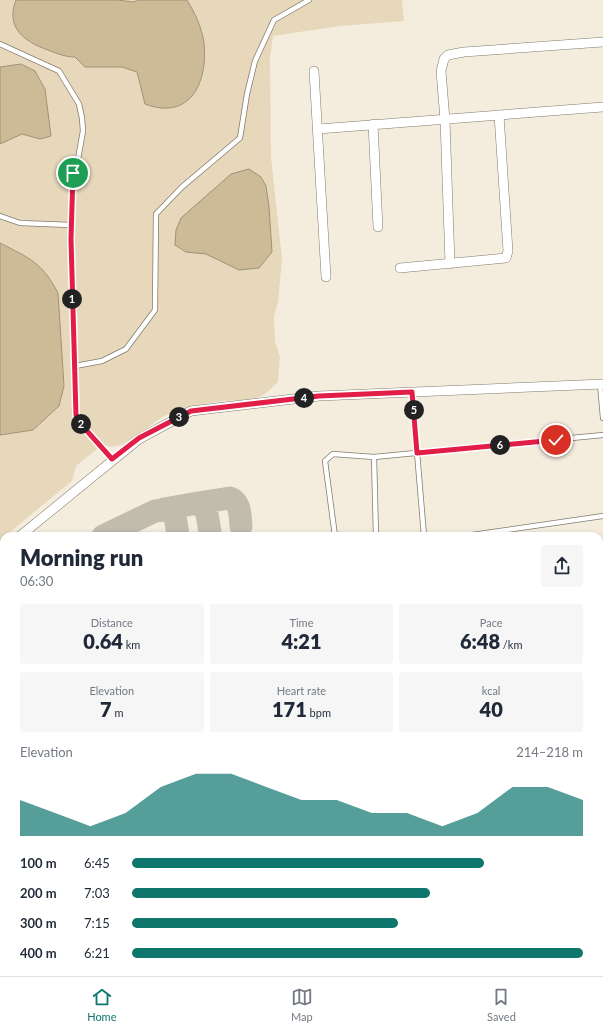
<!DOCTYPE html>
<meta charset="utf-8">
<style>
:root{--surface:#fff;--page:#f6f6f7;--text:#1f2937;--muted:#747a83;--line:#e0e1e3;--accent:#0f766e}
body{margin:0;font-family:Lato,sans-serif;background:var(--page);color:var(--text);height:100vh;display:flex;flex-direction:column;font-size:15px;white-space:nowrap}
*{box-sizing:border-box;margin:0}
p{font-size:13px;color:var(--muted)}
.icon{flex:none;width:22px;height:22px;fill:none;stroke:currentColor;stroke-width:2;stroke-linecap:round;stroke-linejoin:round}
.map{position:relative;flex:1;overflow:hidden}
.side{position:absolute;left:0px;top:532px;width:603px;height:444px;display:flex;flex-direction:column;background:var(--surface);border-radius:12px 12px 0 0;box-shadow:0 2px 6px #0003}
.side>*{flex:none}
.pin{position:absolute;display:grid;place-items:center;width:34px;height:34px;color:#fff;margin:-17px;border:2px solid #fff;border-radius:50%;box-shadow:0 1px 4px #0007}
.km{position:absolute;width:20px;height:20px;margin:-10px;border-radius:50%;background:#222;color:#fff;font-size:11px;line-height:20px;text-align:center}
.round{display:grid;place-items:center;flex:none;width:42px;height:42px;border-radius:4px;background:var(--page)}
.summary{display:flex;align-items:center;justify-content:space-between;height:68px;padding:0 20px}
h1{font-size:22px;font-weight:800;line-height:30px}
.figures{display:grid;grid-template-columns:repeat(3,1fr);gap:6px;height:68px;padding:4px 20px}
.figures div{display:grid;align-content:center;border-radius:4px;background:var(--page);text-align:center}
.figures b{font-size:20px;font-weight:800}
.figures small{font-size:11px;font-weight:400}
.figures p{font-size:11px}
.chart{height:112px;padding:8px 20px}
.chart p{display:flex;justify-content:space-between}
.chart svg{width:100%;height:72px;margin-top:4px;fill:var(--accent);opacity:.7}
ul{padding:0 20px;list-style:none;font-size:13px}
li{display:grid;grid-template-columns:64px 48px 1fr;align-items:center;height:30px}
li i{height:10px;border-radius:5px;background:var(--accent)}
.tab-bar{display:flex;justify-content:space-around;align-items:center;height:56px;border-top:1px solid var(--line);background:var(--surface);font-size:11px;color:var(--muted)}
.tab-bar a{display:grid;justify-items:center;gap:2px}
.tab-bar .current{color:var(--accent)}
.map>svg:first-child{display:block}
</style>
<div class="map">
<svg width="603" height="976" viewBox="0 0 603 976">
<rect width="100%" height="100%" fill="#f4edde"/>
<path fill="#e7d8bb" d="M0,0h402l2,21 -64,5 -67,10 -3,22 1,99 11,102 -4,44 -4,13 1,26 5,15 -2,25c-6,5 -11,12 -19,15 -11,4 -25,3 -36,4 -18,2 -37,7 -54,13 -21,8 -45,42 -66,30l-27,22 -4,15 -72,59z"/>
<path fill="#cdbb97" stroke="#a09277" d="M16,0h101l17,2 4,-2h49c8,13 15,28 17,43 4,40 -14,78 -59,61l-8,-32 -15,-5h-37l-10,-10c-9,0 -17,-3 -27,-7 -23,-8 -43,-22 -32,-50z
M21,64l14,7 10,18 6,47 -11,3 -18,-5 -22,10v-77z
M249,169l12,8 5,9 3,21 3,45 -13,16 -20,2 -33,-16 -20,-2 -11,-7 1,-15 5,-12 50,-44z
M0,243c29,15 42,19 58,50l6,93 -5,20 -26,24 -33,5z"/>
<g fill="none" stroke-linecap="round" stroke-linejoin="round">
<path stroke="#c2bcaf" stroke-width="23" d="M198,503l32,-5c11,4 10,18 11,28
M164,509l34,-6 4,2 5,9 3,18
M103,536l52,-25c22,-4 20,7 23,24"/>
<g stroke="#827b6d" stroke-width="6">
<path id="lane" d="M0,44l59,27 20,33 3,14 1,13 -5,28 -5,14 -2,66 5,176 3,7 33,37
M0,216l20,7 51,2
M75,366l27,-5 24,-12 29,-39 1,-96 26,-27 58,-49 7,-44 8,-33 19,-41 35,-20
M600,384l3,34
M412,392l12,144
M335,536l-10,-75 8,-7 41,3
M376,536l-2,-79 229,-22
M465,536l138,-20
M599,620h4
M599,697h4
M599,748l4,-1
M599,840h4
M599,888h4
M599,961h4
M177,972v4
M200,972v4
M460,976v-4
M551,976v-4"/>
</g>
<g stroke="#827b6d" stroke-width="10">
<path id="street" d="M314,71l12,206
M373,124l5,103
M318,129l285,-22
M450,264l-5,-144 -4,-49 3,-12 4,-4 16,-3 139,-10
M400,268l106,-10 2,-7 -9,-136
M20,536l119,-97 52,-28 128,-15 284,-12
M0,553l4,-3"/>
</g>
<use href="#lane" stroke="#fff" stroke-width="4.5"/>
<use href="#street" stroke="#fff" stroke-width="9"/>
</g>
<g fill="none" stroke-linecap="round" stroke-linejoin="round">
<g stroke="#fff" stroke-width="8">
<path id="route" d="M73,173l-2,66 5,176 3,7 33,37 27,-21 52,-27 128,-15 93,-4 5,61 139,-13"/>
</g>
<use href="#route" stroke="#e11d48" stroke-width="5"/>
</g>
</svg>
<div class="pin" style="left:73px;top:173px;background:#1e9e55"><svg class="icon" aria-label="arrive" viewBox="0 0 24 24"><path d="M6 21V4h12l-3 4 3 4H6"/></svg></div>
<div class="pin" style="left:556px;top:440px;background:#d93025"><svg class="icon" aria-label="check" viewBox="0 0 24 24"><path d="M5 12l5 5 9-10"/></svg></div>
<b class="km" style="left:72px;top:299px">1</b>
<b class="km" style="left:81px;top:424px">2</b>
<b class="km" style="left:179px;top:417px">3</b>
<b class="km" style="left:304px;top:398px">4</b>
<b class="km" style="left:414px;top:410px">5</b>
<b class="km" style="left:500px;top:445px">6</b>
<section class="side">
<div class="summary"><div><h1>Morning run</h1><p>06:30</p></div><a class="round"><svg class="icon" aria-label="share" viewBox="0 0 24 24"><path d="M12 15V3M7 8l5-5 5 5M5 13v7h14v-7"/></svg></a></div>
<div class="figures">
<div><p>Distance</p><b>0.64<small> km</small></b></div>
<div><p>Time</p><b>4:21</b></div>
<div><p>Pace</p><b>6:48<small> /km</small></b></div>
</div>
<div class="figures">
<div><p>Elevation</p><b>7<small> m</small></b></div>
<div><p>Heart rate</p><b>171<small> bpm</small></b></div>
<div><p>kcal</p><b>40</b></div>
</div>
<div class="chart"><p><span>Elevation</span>214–218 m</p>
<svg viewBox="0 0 160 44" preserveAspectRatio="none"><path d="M0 44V22L10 30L20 38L30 30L40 14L50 6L60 6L70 14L80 22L90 22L100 30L110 30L120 38L130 30L140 14L150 14L160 22V44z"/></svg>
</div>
<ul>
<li><b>100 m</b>6:45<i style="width:78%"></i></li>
<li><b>200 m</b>7:03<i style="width:66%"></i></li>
<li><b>300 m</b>7:15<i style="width:59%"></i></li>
<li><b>400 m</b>6:21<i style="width:100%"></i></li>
</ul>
</section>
</div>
<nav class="tab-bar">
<a class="current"><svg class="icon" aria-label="home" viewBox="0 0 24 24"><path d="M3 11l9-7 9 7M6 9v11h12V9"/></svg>Home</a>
<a><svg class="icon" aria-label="map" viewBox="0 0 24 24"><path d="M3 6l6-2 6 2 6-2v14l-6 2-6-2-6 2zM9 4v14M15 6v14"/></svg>Map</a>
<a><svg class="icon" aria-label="saved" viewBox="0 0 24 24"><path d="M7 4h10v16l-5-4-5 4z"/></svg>Saved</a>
</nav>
